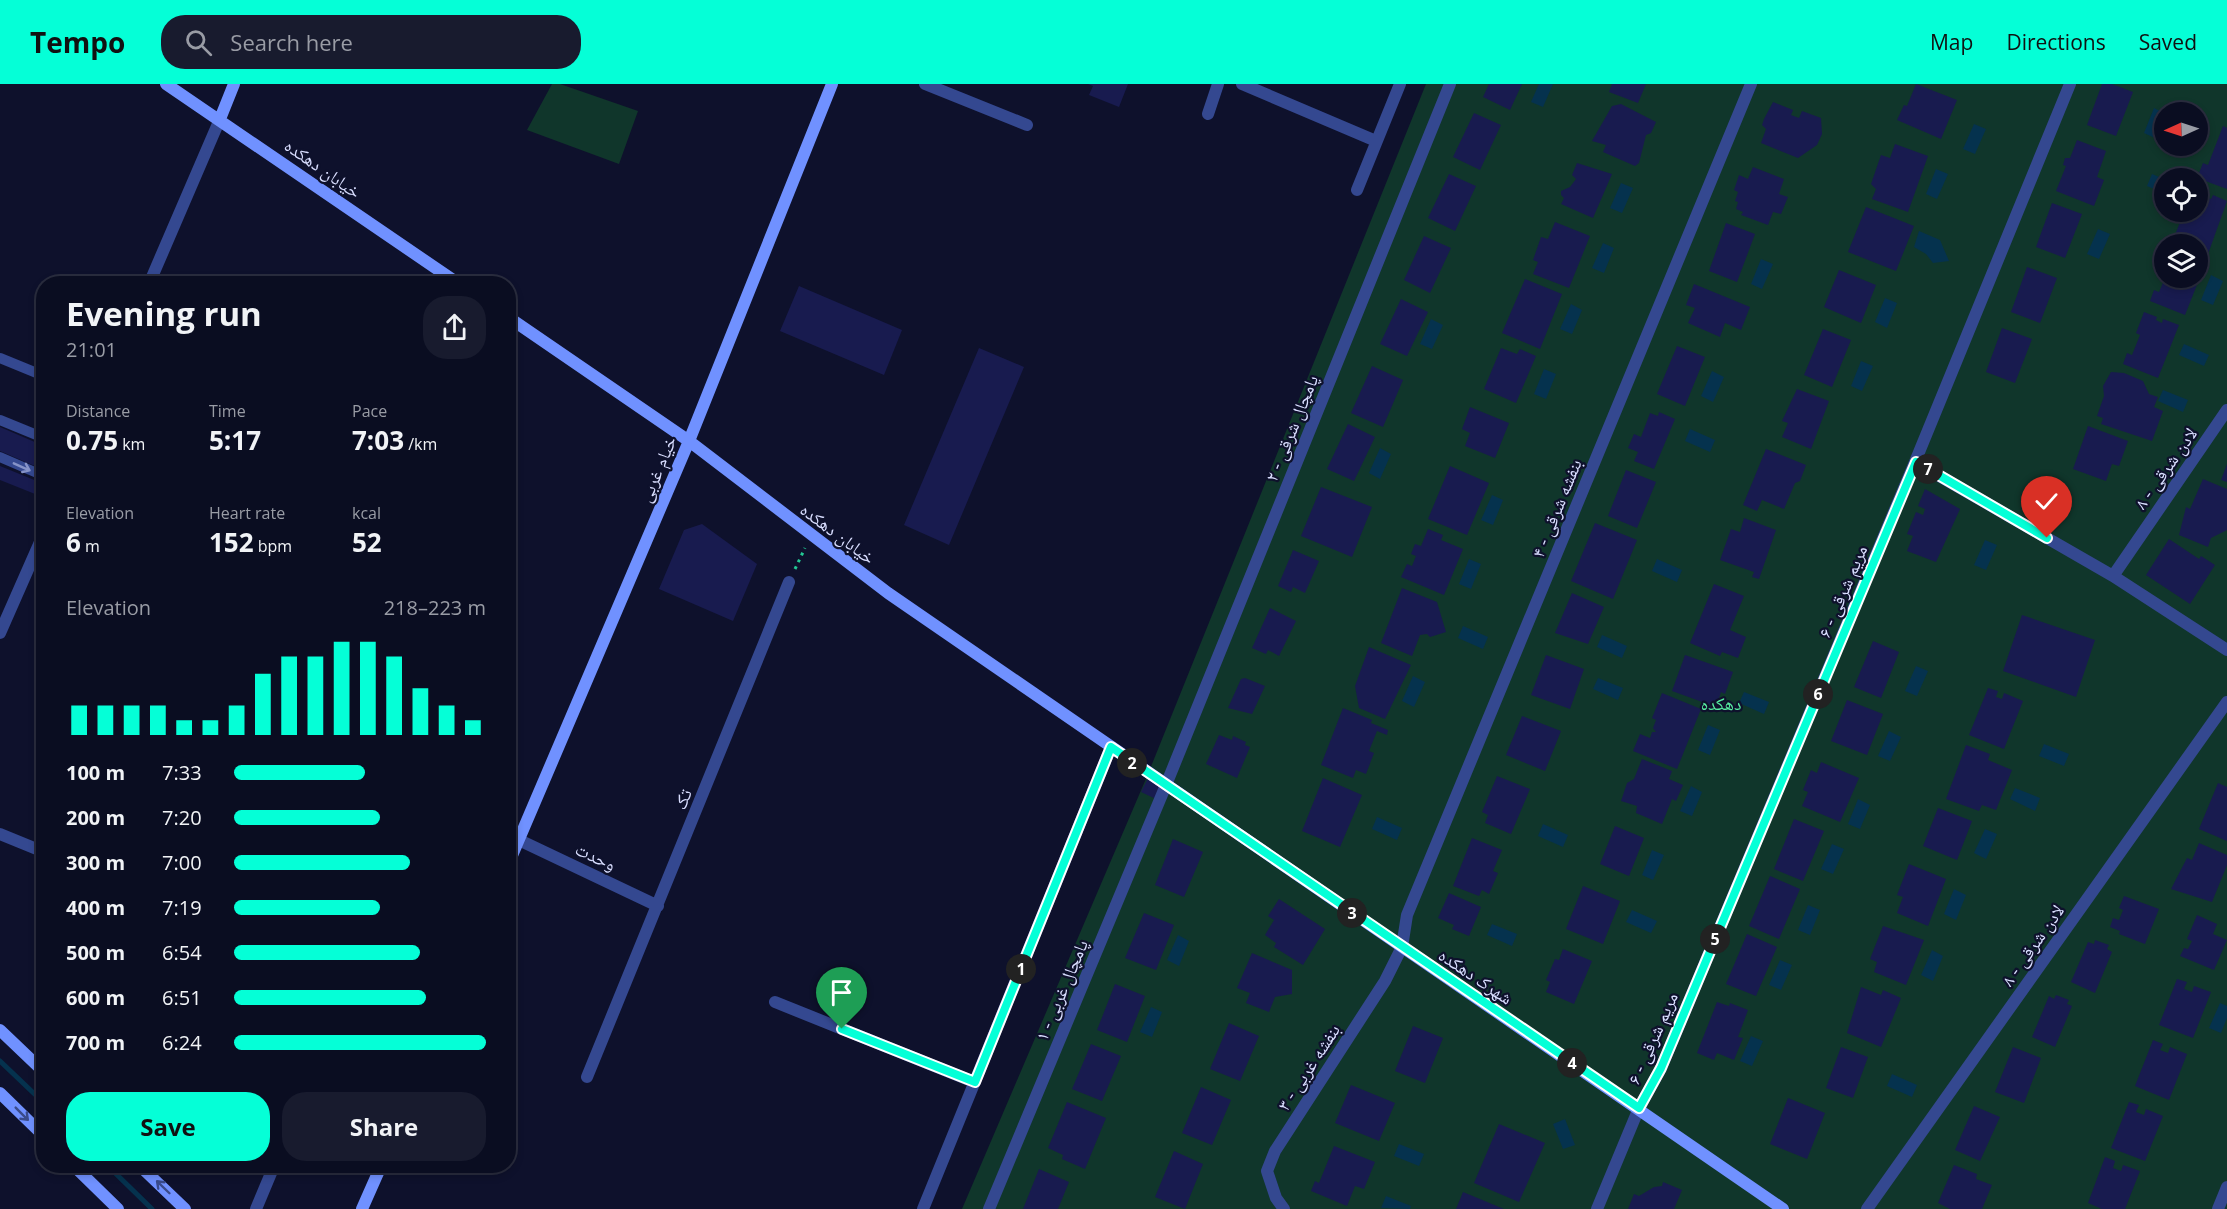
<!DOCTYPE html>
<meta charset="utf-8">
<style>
:root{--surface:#0a0d21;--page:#181b2e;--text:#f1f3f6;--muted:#999ca5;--line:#2a2d3f;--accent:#05ffd7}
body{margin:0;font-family:"Open Sans","Noto Naskh Arabic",sans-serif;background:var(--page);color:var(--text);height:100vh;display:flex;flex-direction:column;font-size:22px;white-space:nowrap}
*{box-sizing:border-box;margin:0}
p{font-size:20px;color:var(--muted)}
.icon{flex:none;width:33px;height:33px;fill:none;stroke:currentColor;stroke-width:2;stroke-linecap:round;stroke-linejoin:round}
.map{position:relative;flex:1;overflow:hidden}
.side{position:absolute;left:36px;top:192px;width:480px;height:897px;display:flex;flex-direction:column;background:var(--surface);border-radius:24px;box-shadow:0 3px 9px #0003,0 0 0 2px var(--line)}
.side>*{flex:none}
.needle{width:39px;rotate:267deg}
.tools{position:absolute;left:2154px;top:18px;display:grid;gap:12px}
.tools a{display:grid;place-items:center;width:54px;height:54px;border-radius:50%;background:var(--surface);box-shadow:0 3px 9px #0003,0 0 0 2px var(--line);font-size:30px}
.pin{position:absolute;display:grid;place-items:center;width:51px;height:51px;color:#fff;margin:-62px -26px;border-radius:50% 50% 50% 0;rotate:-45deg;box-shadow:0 0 6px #0007}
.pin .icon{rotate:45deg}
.km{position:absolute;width:30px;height:30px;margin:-15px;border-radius:50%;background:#222;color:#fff;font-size:16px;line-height:30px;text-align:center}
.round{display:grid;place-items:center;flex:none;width:63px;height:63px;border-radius:24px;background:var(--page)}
.headline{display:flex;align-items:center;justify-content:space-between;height:102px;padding:0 30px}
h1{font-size:33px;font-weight:700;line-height:45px}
.metrics{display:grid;grid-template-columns:repeat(3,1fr);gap:9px;height:102px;padding:6px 30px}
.metrics div{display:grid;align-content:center}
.metrics b{font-size:26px;font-weight:700}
.metrics small{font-size:16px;font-weight:400}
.metrics p{font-size:16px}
.chart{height:168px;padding:12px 30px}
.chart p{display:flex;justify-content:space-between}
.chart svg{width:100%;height:108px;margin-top:6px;stroke:var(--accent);stroke-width:6}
.button{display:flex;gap:12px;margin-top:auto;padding:12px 30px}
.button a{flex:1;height:69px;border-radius:24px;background:var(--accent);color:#111;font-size:24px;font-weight:700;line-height:69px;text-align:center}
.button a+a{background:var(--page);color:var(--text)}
ul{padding:0 30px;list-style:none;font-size:20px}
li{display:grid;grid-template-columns:96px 72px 1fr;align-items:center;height:45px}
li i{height:15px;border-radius:8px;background:var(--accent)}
header{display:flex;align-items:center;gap:36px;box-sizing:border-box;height:84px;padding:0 30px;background:var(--accent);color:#111}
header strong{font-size:28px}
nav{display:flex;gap:33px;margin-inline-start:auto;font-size:21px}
.search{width:420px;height:54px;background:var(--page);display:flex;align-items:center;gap:15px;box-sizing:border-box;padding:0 21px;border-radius:24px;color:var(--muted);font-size:22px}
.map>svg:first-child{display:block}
</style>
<header>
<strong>Tempo</strong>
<div class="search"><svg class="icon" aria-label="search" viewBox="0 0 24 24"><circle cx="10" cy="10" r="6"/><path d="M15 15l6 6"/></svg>Search here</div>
<nav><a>Map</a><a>Directions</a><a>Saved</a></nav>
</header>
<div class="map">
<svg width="2227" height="1125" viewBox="0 0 2227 1125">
<rect width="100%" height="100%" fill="#0e112c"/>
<path fill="#10362b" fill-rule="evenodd" d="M552,0h8l78,27 -19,53 -92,-34z
M1426,0h801v1125h-1265l186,-435zM2164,28h34v34h-34zM2164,94h34v34h-34zM2164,160h34v34h-34z"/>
<path fill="#05324e" d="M1539,0h14l-10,23 -12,-5z
M2154,24l10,5 -9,25 -11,-5z
M1974,40l12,5 -11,25 -12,-5z
M1936,85l12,5 -11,25 -11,-5z
M2152,90l12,5v14l-17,-7z
M1621,99l12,5 -11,25 -12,-5z
M2098,145l12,5 -11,25 -12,-5z
M1919,147l21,9 9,21 -16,2 -7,-9 -12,-7z
M1603,159l11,5 -10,25 -12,-5z
M1761,175l12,5 -11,25 -11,-5z
M2211,191l12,6 -10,24 -12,-5z
M1885,214l12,5 -10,25 -12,-6z
M1571,220l11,6 -10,24 -12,-5z
M1431,235l12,6 -11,24 -12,-5z
M2184,260l25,11 -5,11 -25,-11z
M1861,277l12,5 -11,25 -11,-5z
M1544,285l12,5 -10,25 -12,-5z
M1712,287l12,6 -11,25 -12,-6z
M2163,306l25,10 -5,12 -25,-11z
M1690,345l25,11 -5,12 -25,-11z
M1380,364l11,6 -11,25 -11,-6z
M1492,411l11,5 -10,25 -12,-5z
M1985,456l12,5 -11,25 -12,-5z
M1469,475l12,5 -10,25 -12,-5z
M1657,475l25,11 -5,12 -25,-11z
M1463,542l25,11 -5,12 -25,-11z
M1602,551l25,11 -5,12 -25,-11z
M1916,582l12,5 -11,25 -12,-5z
M1413,592l12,6 -11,25 -12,-6z
M1598,594l25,10 -5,12 -25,-11z
M1744,608l25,10 -5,12 -25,-11z
M1708,641l12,5 -10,25 -12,-5z
M1889,647l12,6 -11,24 -12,-5z
M2044,660l25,10 -5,12 -25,-10z
M1691,702l11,6 -10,24 -12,-5z
M2015,704l25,10 -5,13 -25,-12z
M1858,715l12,6 -10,24 -12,-5z
M1377,733l25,11 -5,12 -25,-11z
M1543,740l25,11 -5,12 -25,-11z
M1985,745l12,5 -11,25 -12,-6z
M1832,760l12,5 -11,25 -12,-5z
M1652,766l12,5 -11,25 -11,-5z
M1954,805l12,6 -10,25 -12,-6z
M1808,821l12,5 -10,25 -12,-5z
M1632,826l25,11 -6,12 -25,-11z
M1492,840l25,10 -5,12 -25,-11z
M1178,851l11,6 -10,25 -12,-6z
M1932,866l11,6 -10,25 -12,-6z
M1780,876l12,5 -11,25 -12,-5z
M2220,919l7,3v12l-6,15 -12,-5z
M1151,923l11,5 -10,25 -12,-5z
M1751,952l12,5 -11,25 -12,-5z
M1892,990l25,11 -5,12 -25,-11z
M1565,1035l10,26 -12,4 -10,-25z
M1399,1060l25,10 -5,12 -25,-10z
M1386,1112l25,10 -1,3 -29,-1z"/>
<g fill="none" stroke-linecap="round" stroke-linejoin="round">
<path stroke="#05324e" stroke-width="5" d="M0,977l44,42
M108,1082l44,43"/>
</g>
<path fill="#181b4f" d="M1088,0h40l-9,23 -30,-12 4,-9z
M1489,0h33l-12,26 -27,-13z
M1612,0h34l-8,19 -29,-11z
M1916,0l41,16 -16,39 -44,-19 7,-15 3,1z
M2102,0h10l21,8 -17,44 -29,-11z
M1773,18l20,8 -2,5 8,3 3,-7 19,7 1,16 -5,11 -19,13 -37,-15 5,-14 -4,-4 2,-6z
M1621,20l35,18 -5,11 -5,2 -7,28 -4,3 -32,-14 3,-7 -14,-4 20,-35z
M1474,29l27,12 -21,45 -27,-13z
M2223,42l4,2v61l-30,-11 6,-15 5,2z
M2077,56l29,11 -9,26 7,3 -10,26 -38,-15 10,-25 -3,-1 2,-7h5z
M1895,60l33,12 -20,56 -36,-13 4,-10 -5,-5 10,-29 9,3z
M1577,79l35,11 -19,44 -32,-14 3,-6 -3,-3v-4l9,-4 6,-8 -4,-4z
M1753,83l31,12 -5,15 9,3 -7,17 -8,-2 -5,13 -27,-10 2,-3 -7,-3 2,-7 -3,-1 3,-9 -4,-2 5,-15 9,4z
M1449,90l27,12 -21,45 -27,-13z
M2198,105l9,4 -2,4 6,2 2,-4 14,6 -19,53 -10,-4v-6h-14l-11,-4 11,-28h14z
M2052,119l30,11 -17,44 -29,-11z
M1866,123l48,19 -18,45 -48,-19z
M1555,138l35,14 -21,52 -36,-14 5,-12 -5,-2 8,-23 7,2z
M1726,139l29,11 -18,48 -28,-11z
M1424,152l27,12 -21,45 -26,-13z
M2198,175l8,3 -21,53 -35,-14 4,-11 5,2 6,-14h33z
M2027,183l30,11 -17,45 -29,-11z
M1839,186l37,15 -15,38 -37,-16z
M1525,195l37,15 -22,55 -38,-16z
M1694,200l56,23 -9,23 -16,-7 -5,14 -32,-14 7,-15 -9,-3z
M799,202l103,44 -18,45 -104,-44z
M1401,215l27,13 -21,44 -27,-12z
M2144,228l13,5 -1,3 6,3 1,-4 16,6 -21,53 -35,-14 4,-11 5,2 8,-20 -4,-2z
M2002,244l30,11 -17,44 -29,-11z
M1823,245l28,11 -19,47 -28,-12z
M1677,262l28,11 -20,49 -28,-12z
M979,264l45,19 -75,178 -45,-20z
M1501,264l16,6 3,-5 16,7 -20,47 -32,-14z
M1372,282l31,14 -20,47 -32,-14z
M2111,288l13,1 19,8 6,13 9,3 -4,10 9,4 -11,30 -51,-17 2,-6 -6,-2 7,-20 -1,-10z
M1797,305l32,12 -18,48 -29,-12 6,-14 -6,-2z
M1470,323l39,16 -14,35 -30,-12 5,-13 -8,-4z
M1659,328l16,7 -21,50 -20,-8 4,-9 -10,-4 6,-14 7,3 9,-24 8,3z
M1348,340l27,13 -21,44 -27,-12z
M2088,342l40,15 -9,25 -7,-2 -6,17 -33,-12z
M0,343l44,19v24l-44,-19z
M1766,365l40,16 -6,16 -5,2 -11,26 -22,-9 -5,11 -14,-6z
M2227,380v18l-6,-2z
M0,382l44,18 -4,12 -40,-16z
M1450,382l39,17 -22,52 -39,-16z
M1626,386l30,12 -19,46 -29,-12z
M2203,395l24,10v41l-16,8 -3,9 -29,-12 7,-28 4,2z
M1321,403l51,20 -20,50 -51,-21z
M1925,405l35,20 -24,53 -29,-11 6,-15 -6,-2 9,-22 7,3 2,-6 -7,-3z
M1744,434l32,12 -17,49 -7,-2 2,-5 -34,-12 11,-31 9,3z
M1595,439l42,17 -24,59 -42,-18z
M702,440l55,40 -24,57 -74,-32 25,-59z
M1428,445l15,6 -2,5 22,9 -19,46 -43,-18 6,-13 5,2 4,-10 -5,-2 4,-10 6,2z
M2169,455l30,20 2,-3 14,9 -25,39 -44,-29z
M1293,466l26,11 -14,32 -12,-6 -2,5 -13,-6z
M1714,500l30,12 -14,34 16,7 -8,21 -16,-6 -2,4 -30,-13z
M1402,504l35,14 9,30 -16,5 -3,-3 -7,1 -8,21 -31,-13z
M1572,509l32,14 -16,37 -33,-11z
M1270,524l26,13 -17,35 -11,-6 -2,4 -14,-6z
M2022,531l73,25 -19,57 -73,-26z
M1873,557l26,11 -18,46 -27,-11z
M1369,563l42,18 -26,54 -26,-11 -4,-22z
M1546,571l38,14 -14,40 -39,-14z
M1685,571l48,17 -8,22 -4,-2 -5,15 -44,-16z
M1245,594l20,8 -13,28 -24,-6 13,-29z
M1988,604l10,3 -2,6 6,2 2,-6 19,8 -19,48 -35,-14z
M1662,609l39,16 -24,60 -44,-18 7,-17 10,4 2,-6h4l-3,-4 3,-8 -4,-2z
M1847,616l36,14 -16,41 -36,-14z
M1343,624l29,12 -1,3 17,7 -1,5 -10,-4 -8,20 5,2 -8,21 -10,-4 -3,8 -32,-13z
M1522,632l39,15 -16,40 -39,-16z
M1219,651l13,5 1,-4 13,6 -1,3 5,2 -13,31 -31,-14z
M1966,661l24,9 -2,6 24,10 -16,40 -14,-5 -3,6 -33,-12z
M1642,675l30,12 -3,8 14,6 -7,16 -4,-2 -10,25 -26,-11 1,-7 -16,-5 6,-18 7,-4z
M1821,678l38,16 -19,44 -38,-16 6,-14 -5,-2 8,-20 6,3z
M1497,692l33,13 -19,45 -26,-11 3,-8 -6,-3z
M1148,694l14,7 -6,14 -15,-7z
M1323,694l39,17 -22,52 -38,-16z
M2218,699l9,4v54l-28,-12z
M1938,724l34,13 -15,39 -34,-14z
M1794,735l30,12 -21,50 -29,-12z
M1615,742l29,12 -15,38 -29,-12z
M1472,754l30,12 -9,21 5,2 -9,21 -7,-4 -3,6 -26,-10z
M1173,755l30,13 -19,45 -29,-12z
M2199,759l28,12v10l-15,37 -41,-13 16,-31 5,2z
M1909,780l37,15 -18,47 -31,-13 6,-16 -6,-2z
M1770,792l30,13 -21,50 -30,-13z
M1583,802l37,15 -17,43 -37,-15z
M1449,809l32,14 -12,29 -17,-7 2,-4 -16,-7z
M2124,812l35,13 -14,35 -26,-10 1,-3 -10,-4 3,-9 6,2 4,-10 -4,-2z
M1279,815l46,30 -22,36 -29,-18 2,-4 -11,-8 9,-15 -6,-4z
M1144,829l30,12 -18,45 -31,-12z
M2197,831l20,9 -4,10 14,6 -13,30 -34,-14 4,-8 4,1 4,-8 -5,-2z
M1883,842l41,14 -18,45 -32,-13 3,-10 -7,-3z
M1747,850l30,13 -21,49 -30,-12z
M2095,856l14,5 -2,4 5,3 -17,41 -24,-11 17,-40 6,2z
M1563,865l29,12 -18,43 -28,-12 4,-10 -4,-2 9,-21 4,1z
M1252,869l40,17v24l-17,3 -6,15 -23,-9 4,-10 -13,-5z
M2177,895l10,3 -3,7 8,3 2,-6 17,6 -18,46 -34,-13z
M1115,900l30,12 -18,46 -30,-12z
M1861,903l20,8 2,-5 18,8 -20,49 -34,-14z
M2056,911l13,5 -2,4 5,2 -17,41 -23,-10 17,-41 5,3z
M1717,918l12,4 1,-3 18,7 -10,27 5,1 -9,22 -17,-7 -3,7 -17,-7z
M1229,939l30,13 -19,45 -30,-12z
M1413,942l30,12 -18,45 -30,-12z
M2153,956l10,4 -3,6 8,3 2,-6 17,7 -18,46 -34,-14z
M1091,960l30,12 -19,45 -30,-12z
M1841,963l27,10 -15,41 -27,-10z
M2013,963l28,11 -17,45 -29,-11z
M1351,1001l44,18 -16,38 -44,-18z
M1201,1003l30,13 -19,45 -30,-12z
M1788,1014l37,15 -18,46 -37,-15z
M1067,1018l39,16 -21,51 -23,-10 1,-4 -15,-7z
M2129,1018l10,3 -3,7 8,3 2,-6 17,7 -18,45 -34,-13z
M1974,1022l26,11 -20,44 -25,-11z
M1499,1040l46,19 -26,59 -45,-19z
M1334,1062l41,16 -11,27 -9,-3 -8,20 -36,-15 4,-10 4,2z
M1174,1067l29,13 -18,45 -30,-12z
M2105,1073l10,4 -2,7 8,3 2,-6 17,6 -15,38h-23l-14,-6z
M1954,1081l23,9 -1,5 16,6 -10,24h-32l-12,-6z
M1039,1085l30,13 -11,27h-35z
M1663,1098l19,8 -8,19h-46l6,-15 5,2 15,-9 8,-1z
M1463,1108l41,17h-48z"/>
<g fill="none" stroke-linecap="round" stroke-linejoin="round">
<path stroke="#23c994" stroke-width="3" stroke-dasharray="3 4.5" stroke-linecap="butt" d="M795,485l10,-21"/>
<path stroke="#344890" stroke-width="10" d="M0,274l44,18
M0,336l44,18
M0,373l44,19"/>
<path stroke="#344890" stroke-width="12" d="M925,0l102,41
M1242,0l134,57
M1208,30l10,-30
M1357,106l43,-106
M149,200l71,-165
M1915,378l198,114 114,74
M2113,492l114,-166
M0,549l44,-100
M0,750l44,18
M519,756l139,66
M775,918l199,80
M587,993l202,-495
M256,1125l18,-43
M923,1125l188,-462
M989,1125l177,-424 284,-701
M1284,1125l-8,-11 -9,-27 8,-20 110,-170 17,-34 5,-32 344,-831
M1597,1125l42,-101 22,-40 254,-606 155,-378
M1867,1125l360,-507
M2218,1125l9,-22"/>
<path stroke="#7091ff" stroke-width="12" d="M166,0l293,200
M220,35l14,-35
M508,233l181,124 199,152 895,616
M508,781l181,-424 143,-357
M0,946l44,42
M0,1009l44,43
M74,1082l44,43
M140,1082l45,43
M362,1125l19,-43"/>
</g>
<defs><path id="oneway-shaft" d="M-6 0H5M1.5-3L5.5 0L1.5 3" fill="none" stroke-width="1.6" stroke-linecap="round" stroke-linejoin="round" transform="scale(1.5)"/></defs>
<use stroke="#8693c8" href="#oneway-shaft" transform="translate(22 383) rotate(24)"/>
<g stroke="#3a4b8b">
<use href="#oneway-shaft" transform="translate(22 1030) rotate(45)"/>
<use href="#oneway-shaft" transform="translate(163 1103) rotate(-136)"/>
</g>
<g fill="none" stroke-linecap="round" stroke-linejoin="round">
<g stroke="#fff" stroke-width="12">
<path id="route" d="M842,945l133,53 136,-335 528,361 22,-40 255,-606 131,76"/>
</g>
<use href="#route" stroke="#05ffd7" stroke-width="8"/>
</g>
<g text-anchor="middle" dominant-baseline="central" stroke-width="4.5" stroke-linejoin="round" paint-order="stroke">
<g font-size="18" fill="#d9deff" stroke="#0e112c">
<text transform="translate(323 84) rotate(35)">خیابان دهکده</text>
<text transform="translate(1291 344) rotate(-68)">پامچال شرقی - ۲</text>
<text transform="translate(2165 384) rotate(-55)">لادن شرقی - ۸</text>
<text transform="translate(657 385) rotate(-67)">خیام غربی</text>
<text transform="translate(1556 424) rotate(-68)">بنفشه شرقی - ۴</text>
<text transform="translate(838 449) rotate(37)">خیابان دهکده</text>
<text transform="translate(1842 507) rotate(-67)">مریم شرقی - ۶</text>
<text transform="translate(682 715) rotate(-68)">تک</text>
<text transform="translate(596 772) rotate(25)">وحدت</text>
<text transform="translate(2032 861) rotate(-55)">لادن شرقی - ۸</text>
<text transform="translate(1476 892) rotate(34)">شهرک دهکده</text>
<text transform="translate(1061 906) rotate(-67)">پامچال غربی - ۱</text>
<text transform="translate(1652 954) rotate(-66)">مریم شرقی - ۶</text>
<text transform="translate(1308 983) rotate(-57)">بنفشه غربی - ۳</text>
</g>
<g font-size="18" fill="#57eda0" stroke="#0e112c">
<text x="1721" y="619">دهکده</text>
</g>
</g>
</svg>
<div class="tools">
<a><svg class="needle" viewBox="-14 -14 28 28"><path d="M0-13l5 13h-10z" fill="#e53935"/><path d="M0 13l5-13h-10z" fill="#999ca5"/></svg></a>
<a><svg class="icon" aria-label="locate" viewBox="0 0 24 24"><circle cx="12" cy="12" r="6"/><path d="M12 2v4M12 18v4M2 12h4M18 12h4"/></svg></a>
<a><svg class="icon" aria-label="layers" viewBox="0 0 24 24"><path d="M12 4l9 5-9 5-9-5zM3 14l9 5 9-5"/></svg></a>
</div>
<div class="pin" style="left:842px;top:945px;background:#1e9e55"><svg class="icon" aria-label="arrive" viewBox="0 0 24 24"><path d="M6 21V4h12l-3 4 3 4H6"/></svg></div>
<div class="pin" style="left:2047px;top:454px;background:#d93025"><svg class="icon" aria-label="check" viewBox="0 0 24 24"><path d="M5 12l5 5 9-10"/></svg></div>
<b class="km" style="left:1021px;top:885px">1</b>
<b class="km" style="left:1132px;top:679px">2</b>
<b class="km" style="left:1352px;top:829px">3</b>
<b class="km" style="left:1572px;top:979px">4</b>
<b class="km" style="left:1715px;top:855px">5</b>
<b class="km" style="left:1818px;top:610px">6</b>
<b class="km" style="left:1928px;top:385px">7</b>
<section class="side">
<div class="headline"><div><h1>Evening run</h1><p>21:01</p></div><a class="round"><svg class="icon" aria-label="share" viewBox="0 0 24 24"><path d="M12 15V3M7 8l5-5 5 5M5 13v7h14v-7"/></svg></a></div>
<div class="metrics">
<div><p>Distance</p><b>0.75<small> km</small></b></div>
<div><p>Time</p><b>5:17</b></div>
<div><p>Pace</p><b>7:03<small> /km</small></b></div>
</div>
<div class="metrics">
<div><p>Elevation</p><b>6<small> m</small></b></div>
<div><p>Heart rate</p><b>152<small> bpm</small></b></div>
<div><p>kcal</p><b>52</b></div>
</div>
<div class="chart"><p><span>Elevation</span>218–223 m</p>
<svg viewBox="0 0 160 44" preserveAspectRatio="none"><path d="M5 44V32M15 44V32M25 44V32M35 44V32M45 44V38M55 44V38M65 44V32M75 44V19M85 44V12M95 44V12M105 44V6M115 44V6M125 44V12M135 44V25M145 44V32M155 44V38"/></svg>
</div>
<ul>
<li><b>100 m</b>7:33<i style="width:52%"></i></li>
<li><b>200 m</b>7:20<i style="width:58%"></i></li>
<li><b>300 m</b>7:00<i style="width:70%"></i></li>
<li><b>400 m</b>7:19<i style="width:58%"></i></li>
<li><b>500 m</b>6:54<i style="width:74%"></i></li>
<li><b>600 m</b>6:51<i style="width:76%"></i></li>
<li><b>700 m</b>6:24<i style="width:100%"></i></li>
</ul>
<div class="button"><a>Save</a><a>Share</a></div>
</section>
</div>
